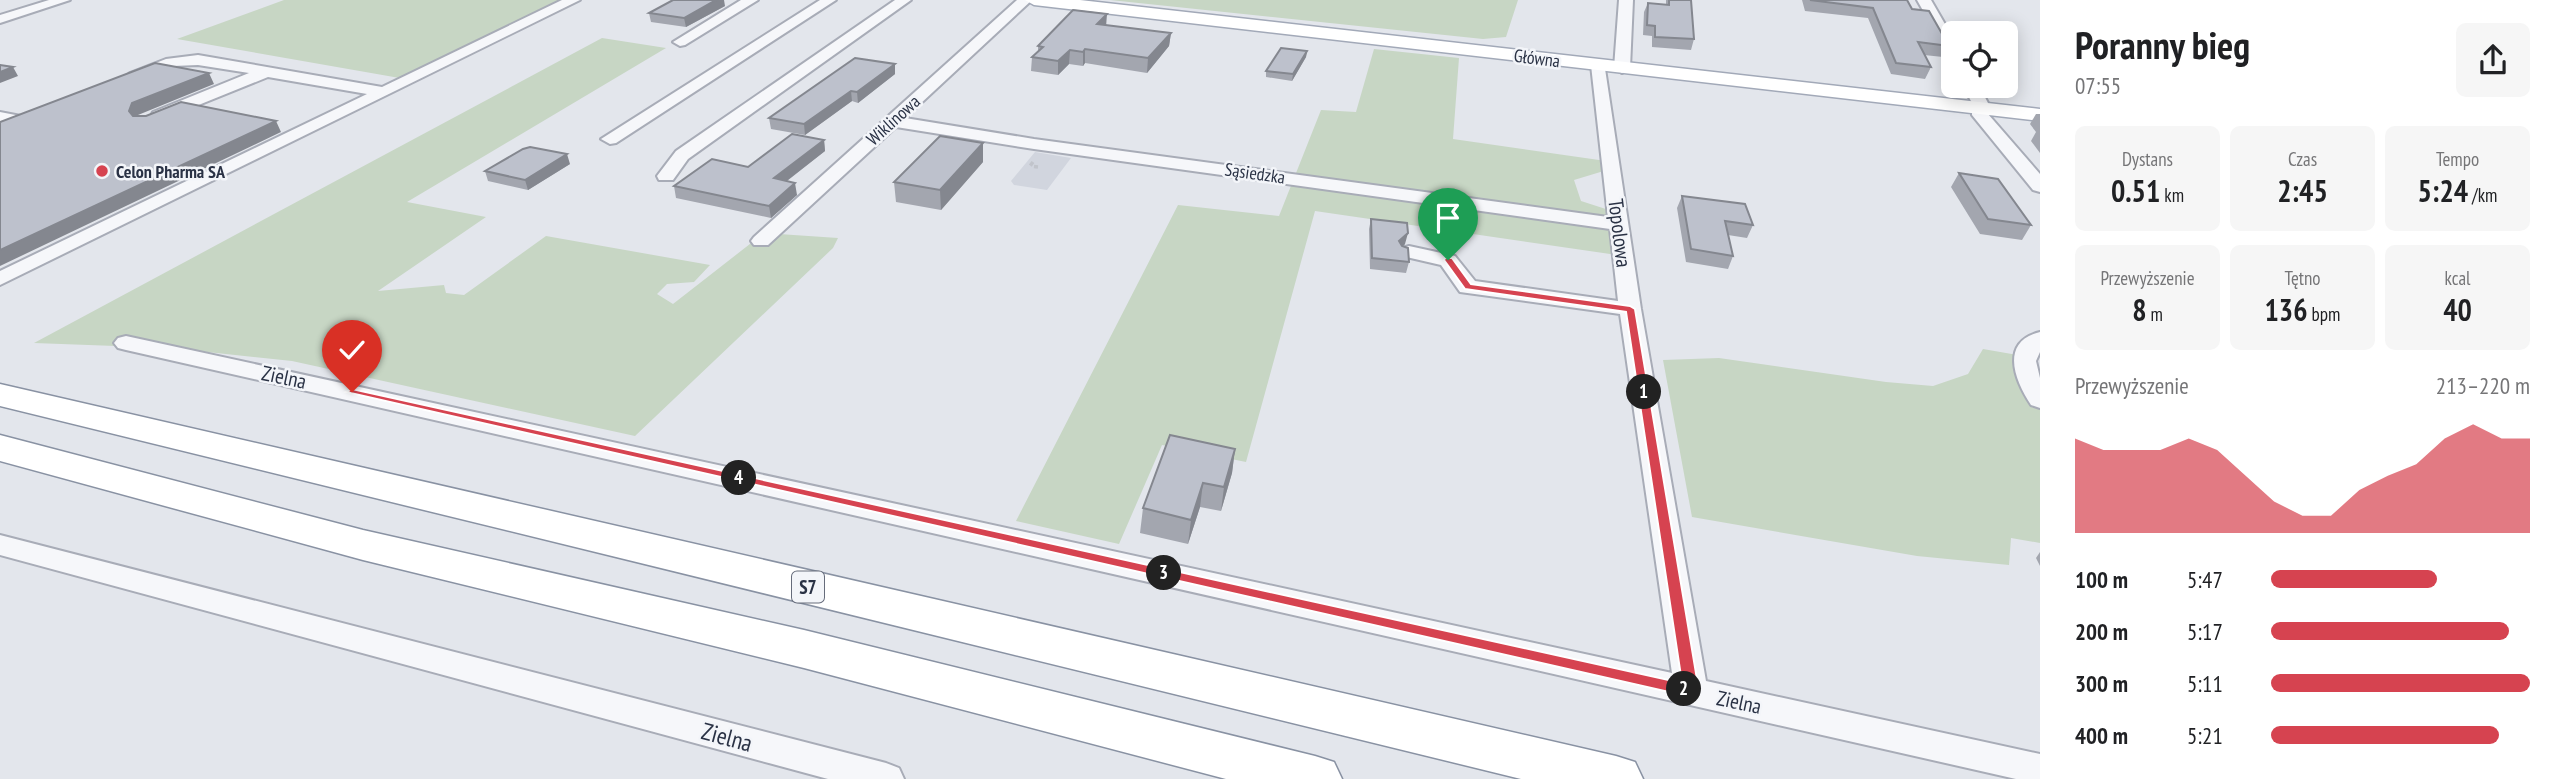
<!DOCTYPE html>
<html lang="pl">
<meta charset="utf-8">
<style>
:root{--surface:#fff;--page:#f6f6f6;--text:#202124;--muted:#757577;--accent:#d64350}
body{margin:0;font-family:"PT Sans Narrow",sans-serif;background:var(--page);color:var(--text);height:100vh;display:flex;flex-direction:column;font-size:26px;white-space:nowrap}
*{box-sizing:border-box;margin:0}
p{font-size:23px;color:var(--muted)}
.icon{flex:none;width:38px;height:38px;fill:none;stroke:currentColor;stroke-width:2;stroke-linecap:round;stroke-linejoin:round}
.map{position:relative;flex:1;overflow:hidden}
.sheet{display:flex;flex-direction:column;background:var(--surface);width:525px}
.sheet>*{flex:none}
.tools{position:absolute;left:1941px;top:21px;display:grid;gap:14px}
.tools a{display:grid;place-items:center;width:77px;height:77px;border-radius:10px;background:var(--surface);box-shadow:0 4px 18px #0003;font-size:35px}
.pin{position:absolute;display:grid;place-items:center;width:60px;height:60px;color:#fff;margin:-72px -30px;border-radius:50% 50% 50% 0;rotate:-45deg;box-shadow:0 0 7px #0007}
.pin .icon{rotate:45deg}
.km{position:absolute;width:35px;height:35px;margin:-18px;border-radius:50%;background:#222;color:#fff;font-size:19px;line-height:35px;text-align:center}
.round{display:grid;place-items:center;flex:none;width:74px;height:74px;border-radius:10px;background:var(--page)}
.head{display:flex;align-items:center;justify-content:space-between;height:119px;padding:0 35px}
h1{font-size:38px;font-weight:700;line-height:52px}
.stats{display:grid;grid-template-columns:repeat(3,1fr);gap:10px;height:119px;padding:7px 35px}
.stats div{display:grid;align-content:center;border-radius:10px;background:var(--page);text-align:center}
.stats b{font-size:30px;font-weight:700}
.stats small{font-size:19px;font-weight:400}
.stats p{font-size:19px}
.chart{height:196px;padding:14px 35px}
.chart p{display:flex;justify-content:space-between}
.chart svg{width:100%;height:126px;margin-top:7px;fill:var(--accent);opacity:.7}
ul{padding:0 35px;list-style:none;font-size:23px}
li{display:grid;grid-template-columns:112px 84px 1fr;align-items:center;height:52px}
li i{height:18px;border-radius:9px;background:var(--accent)}
main{display:flex;flex:1;min-height:0}
.map>svg:first-child{display:block}
</style>
<main>
<div class="map">
<svg width="2040" height="779" viewBox="0 0 2040 779">
<rect width="100%" height="100%" fill="#e3e6ec"/>
<path fill="#d1d5de" d="M1035,152l36,6 -24,32 -33,-5 -3,-4z"/>
<path fill="#c7d6c4" d="M284,0h274l1,5 -148,75 -234,-41z
M1110,0h408l-12,37 -23,2z
M602,38l64,10 -259,154 79,15 -108,74 66,-6 2,8 18,2 82,-59 164,29 -16,17 -27,2 -10,10 16,10 91,-71 74,5 -5,10 -198,188 -343,-75 -122,-13 -136,-5z
M1374,49l85,9 -6,81 153,22 1,9 -33,10 7,21 31,10 5,44 -302,-44 -69,251 -84,-17 -43,99 -103,-23 162,-316 101,11 42,-106 35,2z
M1983,349l46,8 11,17v169l-29,-5 -2,27 -92,-9 -225,-39 -29,-157 56,-2 167,24 47,4 35,-12z"/>
<g fill="none" stroke-linecap="round" stroke-linejoin="round">
<g stroke="#a8acb7" stroke-width="4">
<path id="minor" d="M49,0h21l-70,23v-8z
M562,0h18l-580,285v-14l367,-177 -99,-17 -109,44 -6,-1 -2,-4 2,-4 96,-39 -51,-8 -25,1 -38,15 -8,-5 3,-3 36,-14 32,-4 184,32z
M741,0h17l-73,45 -5,1 -7,-4z
M820,0h16l-220,143 -6,1 -9,-5z
M895,0h16l-223,159 -15,21h-14l-2,-4 19,-25z
M1017,0h15l-127,118 129,21 574,78 -17,-152 3,-3h10l37,247 65,372 334,73v25h-24l-1890,-429 -8,-2 -4,-5 4,-5 8,-2 1546,337 -52,-359 -160,-22 -19,-27 -39,-9 -3,-4 3,-4 7,-2 46,10 20,25 143,20 -8,-72 -576,-80 -138,-22 -128,118h-14l-3,-4 3,-4z
M1619,0h14l-3,68 -8,5 -8,-5z
M1917,0h14l22,38v17l-7,-4z
M1963,86h16l9,17v11l52,60v18l-7,-2 -61,-75v-12z
M0,112l26,5 2,4 -2,4 -26,8z
M2040,332v20l-4,9 4,17v30l-9,-3c-16,-24 -32,-63 9,-73z
M0,535l886,228 13,5 5,11h-76l-828,-224z"/>
</g>
<g stroke="#a2a9b8" stroke-width="3">
<path id="major" d="M1025,0h55l960,109v12l-1006,-116z"/>
</g>
<g stroke="#8992a3" stroke-width="3">
<path id="highway" d="M0,384l1616,372 19,6 8,17h-122l-1521,-373z
M0,435l363,95 441,100 511,126 19,6 8,17h-116l-422,-111 -441,-108 -363,-99z"/>
</g>
<path stroke="#c1c4cb" stroke-width="3.5" stroke-dasharray="4.5 4.5" stroke-linecap="butt" d="M1033,162l-3,4 8,1"/>
<use href="#minor" fill="#f6f7fa" fill-rule="evenodd"/>
<use href="#major" fill="#fff" fill-rule="evenodd"/>
<use href="#highway" fill="#fff" fill-rule="evenodd"/>
</g>
<path fill="#a3a6af" d="M1666,0h25l3,39 -3,11 -39,-3v-11l-9,-1 1,-23 4,-9 18,2z
M1802,0h105l5,9 37,37 -6,11 -19,-2 7,12 -6,12 -34,-5 -23,-56 -63,-7z
M725,6l-39,21 -35,-5 -2,-9z
M1106,25l65,8 -2,13 -22,27 -62,-10 -2,3 -14,-2 -11,11 -27,-4 1,-14 6,-6v-5z
M1307,51l-1,6 -14,24 -26,-4v-6z
M895,64v10l-37,29 -6,-2 -47,34 -34,-6 -2,-11z
M2036,114h4v39l-9,-12 5,-9 -6,-8z
M824,140l1,11 -38,30 10,14 -26,23 -95,-20 -2,-12 74,-19z
M983,162l-42,48 -45,-8 -2,-20z
M570,164l-42,26 -40,-9 -3,-10z
M1959,173l72,52 -9,15 -42,-6 -29,-47z
M1682,196l71,29 -6,13 -19,-3 5,21 -5,13 -42,-7 -9,-54z
M1371,219l34,25 -2,3 6,15 -3,11 -36,-4 -1,-40z
M1235,449l-3,24 -11,38 -21,-4 -12,37 -48,-11 3,-25z
M2040,552v14l-4,-8z"/>
<path fill="#84878f" d="M716,0h8l1,6 -39,21 -2,-9z
M1107,14l-1,13 -9,-3z
M1171,33l-2,13 -22,27 1,-15z
M1085,49v14l-2,3v-14z
M1070,50l-1,14 -11,11v-14z
M1307,51l-1,6 -14,24 1,-7z
M895,64v10l-37,29 -1,-11z
M13,67l5,9 -18,7v-11z
M209,73l5,11 -76,31 -3,7 -6,-11 3,-8z
M851,91l1,10 -47,34 -1,-11z
M276,121l5,11 -281,134v-16z
M824,140l1,11 -50,39 -1,-12z
M983,143v19l-42,48 -1,-20z
M567,154l3,10 -42,26 -3,-10z
M795,183l2,12 -26,23 -2,-12z
M1408,233l-3,11 -9,8 3,-11z
M1235,449l-3,24 -11,38 3,-24z
M1203,483l-3,24 -12,37 3,-24z"/>
<path fill="#bdc1cc" stroke="#84878f" stroke-width="2" d="M673,0h43l-32,18 -35,-5z
M1669,0h22l3,39 -39,-2v-11l-8,-1 1,-22 21,2z
M1810,0h97l5,9 17,2 20,35 -31,-4 13,25 -35,-4 -23,-55z
M1073,10l34,4 -10,10 74,9 -23,25 -63,-9 -2,3 -13,-2 -12,11 -26,-4 11,-10 -5,-1z
M1281,48l26,3 -14,23 -27,-3z
M855,58l40,6 -38,28 -6,-1 -47,33 -35,-6z
M155,63l54,10 -77,30 -3,8 4,5h13l35,-14 95,19 -276,129v-128z
M0,65l13,2 -13,5z
M792,134l32,6 -50,38 21,5 -26,23 -95,-20 38,-27 36,8z
M940,136l43,7 -43,47 -46,-8z
M530,147l37,7 -42,26 -40,-9 38,-22z
M1959,173l39,6 33,46 -43,-6z
M1682,196l63,8 8,21 -28,-4 8,35 -42,-7z
M1371,219l36,4 1,10 -9,8 3,5 6,2 1,14 -37,-4z
M1170,435l65,14 -11,38 -21,-4 -12,37 -48,-12z"/>
<path fill="#d64350" stroke="#fff" stroke-width="2" d="M1445,258h7l19,26 159,22 5,3 64,382 -3,4 -5,2 -1345,-305 6,-3 1330,294 -56,-371 -161,-23 -21,-29z"/>
<circle fill="#d64350" stroke="#f3f5f9" stroke-width="2.5" cx="102" cy="171" r="7"/>
<g text-anchor="middle" dominant-baseline="central" stroke-width="5" stroke-linejoin="round" paint-order="stroke">
<g font-size="18" fill="#2a3245" stroke="#f3f5f9">
<text transform="translate(1537 58) rotate(7)">Główna</text>
<text transform="translate(893 120) rotate(-42)">Wiklinowa</text>
<text transform="translate(1255 173) rotate(8)">Sąsiedzka</text>
</g>
<g font-size="18" font-weight="bold" fill="#2a3245" stroke="#f3f5f9" text-anchor="start">
<text x="116" y="171">Celon Pharma SA</text>
</g>
<rect fill="#f3f5f9" stroke="#666c7b" stroke-width="2" x="792" y="571.5" width="32" height="31" rx="5"/>
<g font-size="19" font-weight="bold" fill="#2a3245">
<text x="808" y="587">S7</text>
</g>
<g font-size="21" fill="#2a3245" stroke="#f3f5f9">
<text transform="translate(1620 233) rotate(83)">Topolowa</text>
<text transform="translate(284 377) rotate(12)">Zielna</text>
<text transform="translate(1739 702) rotate(12)">Zielna</text>
</g>
<g font-size="24" fill="#2a3245" stroke="#f3f5f9">
<text transform="translate(727 737) rotate(15)">Zielna</text>
</g>
</g>
</svg>
<div class="tools">
<a><svg class="icon" aria-label="locate" viewBox="0 0 24 24"><circle cx="12" cy="12" r="6"/><path d="M12 2v4M12 18v4M2 12h4M18 12h4"/></svg></a>
</div>
<div class="pin" style="left:1448px;top:260px;background:#1e9e55"><svg class="icon" aria-label="arrive" viewBox="0 0 24 24"><path d="M6 21V4h12l-3 4 3 4H6"/></svg></div>
<div class="pin" style="left:352px;top:392px;background:#d93025"><svg class="icon" aria-label="check" viewBox="0 0 24 24"><path d="M5 12l5 5 9-10"/></svg></div>
<b class="km" style="left:1644px;top:392px">1</b>
<b class="km" style="left:1684px;top:689px">2</b>
<b class="km" style="left:1164px;top:573px">3</b>
<b class="km" style="left:739px;top:478px">4</b>
</div>
<section class="sheet">
<div class="head"><div><h1>Poranny bieg</h1><p>07:55</p></div><a class="round"><svg class="icon" aria-label="share" viewBox="0 0 24 24"><path d="M12 15V3M7 8l5-5 5 5M5 13v7h14v-7"/></svg></a></div>
<div class="stats">
<div><p>Dystans</p><b>0.51<small> km</small></b></div>
<div><p>Czas</p><b>2:45</b></div>
<div><p>Tempo</p><b>5:24<small> /km</small></b></div>
</div>
<div class="stats">
<div><p>Przewyższenie</p><b>8<small> m</small></b></div>
<div><p>Tętno</p><b>136<small> bpm</small></b></div>
<div><p>kcal</p><b>40</b></div>
</div>
<div class="chart"><p><span>Przewyższenie</span>213–220 m</p>
<svg viewBox="0 0 160 44" preserveAspectRatio="none"><path d="M0 44V11L10 15L20 15L30 15L40 11L50 15L60 24L70 33L80 38L90 38L100 29L110 24L120 20L130 11L140 6L150 11L160 11V44z"/></svg>
</div>
<ul>
<li><b>100 m</b>5:47<i style="width:64%"></i></li>
<li><b>200 m</b>5:17<i style="width:92%"></i></li>
<li><b>300 m</b>5:11<i style="width:100%"></i></li>
<li><b>400 m</b>5:21<i style="width:88%"></i></li>
</ul>
</section>
</main>
